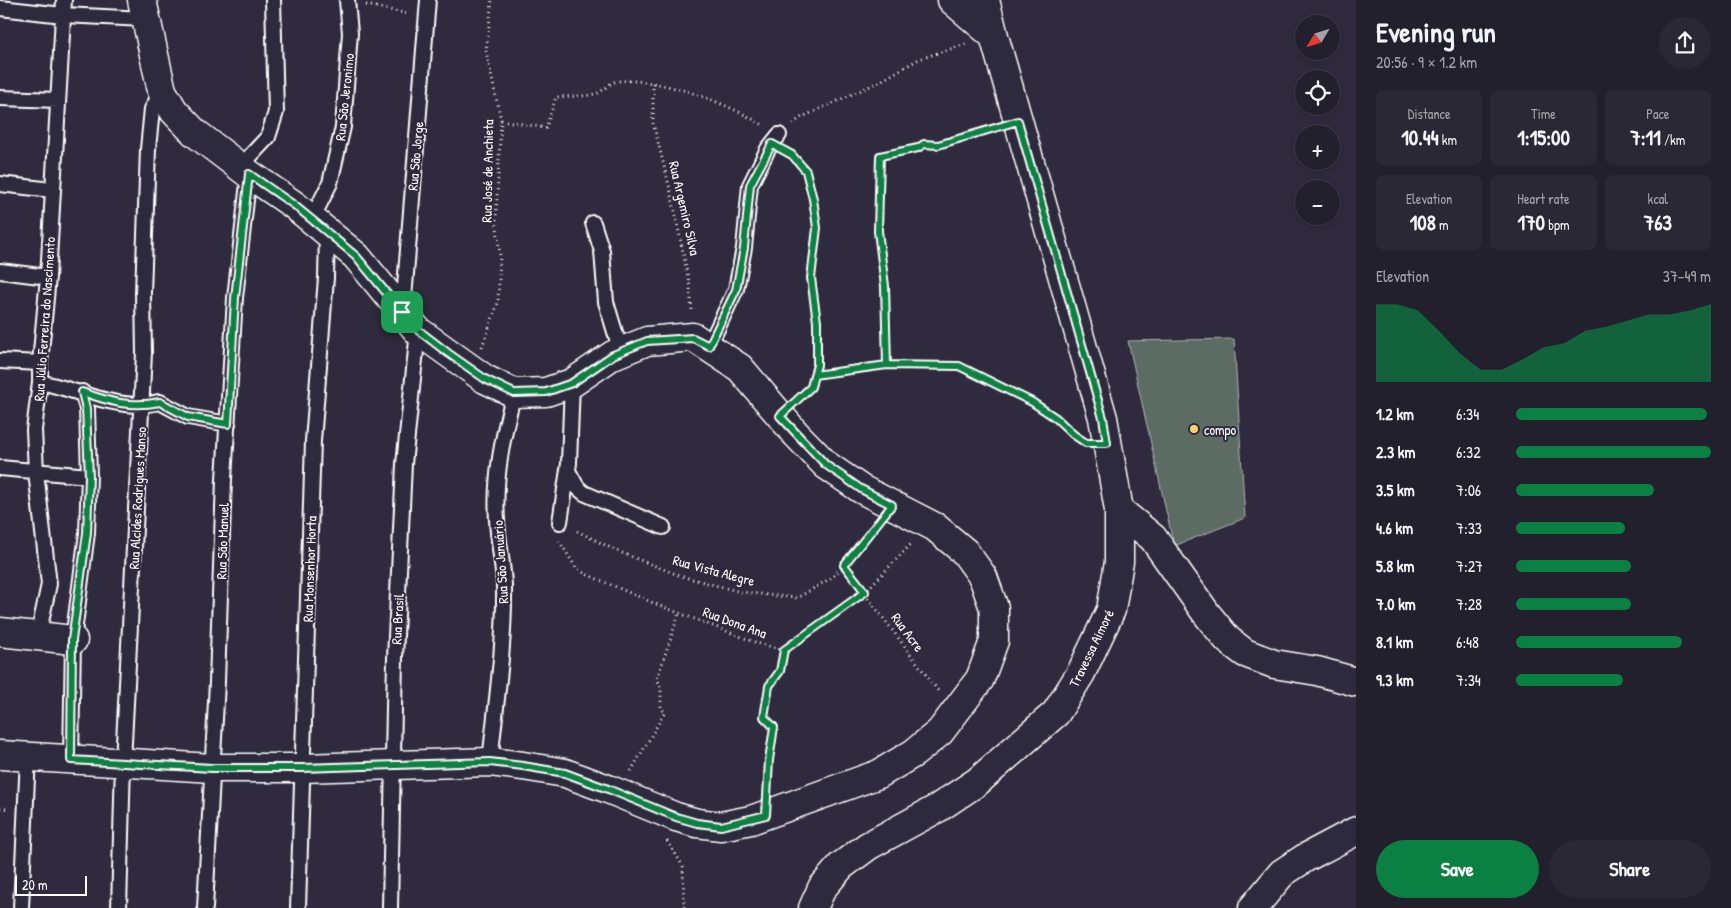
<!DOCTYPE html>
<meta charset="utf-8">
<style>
:root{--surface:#23202e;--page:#2b2836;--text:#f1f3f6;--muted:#a3a3aa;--line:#403e4a;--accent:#0b8043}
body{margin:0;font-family:"Patrick Hand",sans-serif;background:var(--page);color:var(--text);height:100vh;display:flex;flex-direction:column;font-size:19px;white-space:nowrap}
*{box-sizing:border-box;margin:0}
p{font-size:16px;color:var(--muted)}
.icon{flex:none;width:28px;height:28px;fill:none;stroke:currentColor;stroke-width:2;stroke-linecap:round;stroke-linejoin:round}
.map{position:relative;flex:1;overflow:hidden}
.drawer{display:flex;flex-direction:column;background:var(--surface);width:375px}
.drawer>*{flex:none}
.needle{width:32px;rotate:232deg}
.tools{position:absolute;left:1295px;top:15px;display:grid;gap:10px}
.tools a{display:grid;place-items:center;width:45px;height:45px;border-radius:50%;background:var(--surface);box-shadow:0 2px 8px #0003,0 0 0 1px var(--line);font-size:25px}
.scale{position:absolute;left:15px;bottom:12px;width:72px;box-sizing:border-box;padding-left:5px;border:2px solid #fff;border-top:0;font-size:14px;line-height:18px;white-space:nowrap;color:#fff;-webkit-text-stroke:4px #2f2a3d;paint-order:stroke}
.pin{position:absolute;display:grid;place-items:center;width:42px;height:42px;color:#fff;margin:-21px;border-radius:10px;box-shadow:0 2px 8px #0006}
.round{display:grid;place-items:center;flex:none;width:52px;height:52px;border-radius:26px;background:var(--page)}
.headline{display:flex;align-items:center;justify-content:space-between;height:85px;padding:0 20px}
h1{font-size:28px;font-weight:800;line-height:38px}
.figures{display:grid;grid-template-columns:repeat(3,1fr);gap:8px;height:85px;padding:5px 20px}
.figures div{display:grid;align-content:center;border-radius:8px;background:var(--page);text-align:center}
.figures b{font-size:21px;font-weight:800}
.figures small{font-size:14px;font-weight:400}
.figures p{font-size:14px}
.chart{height:140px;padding:10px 20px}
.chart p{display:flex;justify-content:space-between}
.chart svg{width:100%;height:90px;margin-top:5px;fill:var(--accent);opacity:.7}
.cta{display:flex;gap:10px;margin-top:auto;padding:10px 20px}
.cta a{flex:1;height:58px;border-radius:30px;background:var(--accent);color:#fff;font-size:20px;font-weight:800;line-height:58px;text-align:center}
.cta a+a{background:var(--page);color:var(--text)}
ul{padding:0 20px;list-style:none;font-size:16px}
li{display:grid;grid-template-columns:80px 60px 1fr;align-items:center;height:38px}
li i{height:12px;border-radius:6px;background:var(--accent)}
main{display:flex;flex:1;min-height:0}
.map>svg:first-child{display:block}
</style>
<main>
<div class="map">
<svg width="1356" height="908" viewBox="0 0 1356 908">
<rect width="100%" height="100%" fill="#2f2a3d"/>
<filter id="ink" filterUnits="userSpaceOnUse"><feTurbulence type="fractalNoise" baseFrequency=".02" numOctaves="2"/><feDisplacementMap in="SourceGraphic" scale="10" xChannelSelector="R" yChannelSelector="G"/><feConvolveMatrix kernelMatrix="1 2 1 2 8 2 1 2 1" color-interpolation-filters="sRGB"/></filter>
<g filter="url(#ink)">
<path fill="#5c6c63" stroke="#aeb6b1" d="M1234,339l11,179 -71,28 -46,-205z"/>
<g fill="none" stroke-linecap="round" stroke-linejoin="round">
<g stroke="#fff" stroke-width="18">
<path id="lane" d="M0,8l63,7 82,4
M0,98l58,2
M240,167l28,-30 8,-25 -3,-112
M0,184l52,6
M312,219l18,-36 13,-56 7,-94 -3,-33
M593,223l9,28 4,51 15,50
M0,271l48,6
M403,311l25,-311
M709,346l27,-57 8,-41 6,-63 18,-36 11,-14
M0,361l40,2
M40,382c34,7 66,23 100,23 7,0 13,-2 20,-3l28,15 40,7
M0,468l89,8
M568,471l9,16 7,6 79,34
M560,522l9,-59 3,-80
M38,636l11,-52 -13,-112 -2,-42 6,-48v-19l8,-86 16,-277
M71,760l2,-120 14,-107 2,-57 -2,-67 -5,-17
M490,762c6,-59 15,-118 14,-177 -1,-22 -6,-43 -7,-65 -3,-43 6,-85 17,-127
M21,908l7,-151
M119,908l4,-146 21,-409 -1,-60 5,-144 4,-40 10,-18
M205,908l12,-226 7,-203 11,-181 14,-124
M298,908l15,-467 13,-163 1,-47
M390,908l5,-250 9,-194 14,-133"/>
</g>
<g stroke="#fff" stroke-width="31">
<path id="street" d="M985,0l9,36
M1119,510l34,28 53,75 22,27 17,13 29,11 43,7 39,11
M0,632l73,8
M0,755l212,13h90l188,-6 33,4 42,7 43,16 68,28 21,6 24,3 30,-6 128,-46 35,-21 26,-21 40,-53 14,-38v-33l-11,-31 -18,-25 -30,-25 -74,-38 -35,-24 -30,-31 -56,-66 -47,-31 -46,4 -34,14 -41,28 -26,9 -32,1 -29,-14 -67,-48 -62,-75 -62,-51 -45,-31 -55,-42 -20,-21 -12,-20 -20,-91
M813,908l9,-20 19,-22 27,-20 70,-38 39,-26 79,-69 25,-40 30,-63 8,-48v-52l-16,-92 -109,-382 -42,-36
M1253,908l29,-35 23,-15 51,-27"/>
</g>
<path stroke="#fff" stroke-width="3" stroke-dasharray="1 4" stroke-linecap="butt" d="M366,5l43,9
M653,83v40l19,74 18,90 2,25
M501,120l45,8 10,-31c13,-1 30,0 42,-4 7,-3 12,-11 20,-12 45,-3 107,21 145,44
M793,124l7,-6 79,-36 40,-23 47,-15
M788,153l4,2 14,16 7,28 4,29 -6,50 6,44v43l-6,22 -12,11
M482,347l16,-44 2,-48 -4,-37 5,-98 -15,-69 6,-51
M887,365l-2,-80 -7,-54 2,-75 38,-8 6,-4 14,1 55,-17
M815,375l72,-10 72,1 72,36 25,16 24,21
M577,531l40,20 64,25 60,16 56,6 36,-21 43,-52
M559,541l18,28 11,6 70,30 102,39 24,6 81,-58 47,-49
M844,566l95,126
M631,771l34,-59 -4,-4v-21l-4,-8 22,-66
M767,787l2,-27 5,-33 -10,-10 5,-30 11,-16 4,-21
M0,808l8,1
M667,841l16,25 1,42"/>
<use href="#lane" stroke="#2f2a3d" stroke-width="14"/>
<use href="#street" stroke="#2f2a3d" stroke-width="28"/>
</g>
</g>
<g fill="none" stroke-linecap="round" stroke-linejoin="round" filter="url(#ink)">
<g stroke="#fff" stroke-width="10">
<path id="route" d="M402,312l-46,-56 -62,-51 -45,-31 -14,124 -7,126 -40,-7 -28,-15c-30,6 -50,0 -78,-10l4,17 3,67 -2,57 -15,107 -1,120 141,8h90l188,-6 33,4 42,7 43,16 68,28 21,6 24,3 45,-11 3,-55 5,-33 -10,-10 5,-31 11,-15 4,-21 81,-58 -21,-27 48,-60 -31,-16 -35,-24 -46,-49 31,-29 3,-12 73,-10 72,1 73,36 24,16 18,17 12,8h21l-4,-25 -85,-297 -80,24 -14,-1 -6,4 -38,8 -2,75 7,55 2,79 -73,10 3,-10v-43l-6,-44 6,-50 -4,-29 -7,-28 -14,-16 -20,-11 -22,41 -6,63 -8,42 -27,56 -16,-8 -46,3 -34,14 -41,28 -26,9 -32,1 -29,-14 -37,-26 -30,-23 -16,-18"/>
</g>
<use href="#route" stroke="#0b8043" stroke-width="6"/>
</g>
<circle fill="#ffd166" stroke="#2f2a3d" stroke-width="2" cx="1194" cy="429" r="5"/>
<g text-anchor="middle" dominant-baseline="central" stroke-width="4" stroke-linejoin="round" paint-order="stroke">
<g font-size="14" fill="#fff" stroke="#2f2a3d">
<text transform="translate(344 97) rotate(-84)">Rua São Jeronimo</text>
<text transform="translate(415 156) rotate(-85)">Rua São Jorge</text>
<text transform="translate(487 171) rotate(-89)">Rua José de Anchieta</text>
<text transform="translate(685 208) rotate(77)">Rua Argemiro Silva</text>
<text transform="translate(44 319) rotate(-86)">Rua Júlio Ferreira do Nascimento</text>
<text transform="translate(137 498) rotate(-87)">Rua Alcides Rodrigues Manso</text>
<text transform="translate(222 541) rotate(-88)">Rua São Manuel</text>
<text transform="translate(500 562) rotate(-94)">Rua São Januário</text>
<text transform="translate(309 569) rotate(-88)">Rua Monsenhor Horta</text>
<text transform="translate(714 570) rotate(15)">Rua Vista Alegre</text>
<text transform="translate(397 619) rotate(-87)">Rua Brasil</text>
<text transform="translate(735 622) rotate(20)">Rua Dona Ana</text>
<text transform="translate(908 632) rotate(53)">Rua Acre</text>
<text transform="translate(1091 648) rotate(-64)">Travessa Aimoré</text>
</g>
<g font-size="14" fill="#fff" stroke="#2f2a3d" text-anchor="start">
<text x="1204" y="429">compo</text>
</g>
</g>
</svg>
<div class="tools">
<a><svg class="needle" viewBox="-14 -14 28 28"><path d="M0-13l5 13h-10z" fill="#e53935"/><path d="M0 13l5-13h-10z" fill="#a3a3aa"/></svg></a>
<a><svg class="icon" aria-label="locate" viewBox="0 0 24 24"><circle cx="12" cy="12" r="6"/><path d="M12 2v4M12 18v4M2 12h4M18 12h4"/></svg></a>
<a>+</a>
<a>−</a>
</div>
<div class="scale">20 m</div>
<div class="pin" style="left:402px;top:312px;background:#1e9e55"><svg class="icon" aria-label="arrive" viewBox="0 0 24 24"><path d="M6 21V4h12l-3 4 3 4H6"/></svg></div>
</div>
<section class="drawer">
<div class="headline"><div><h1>Evening run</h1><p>20:56 · 9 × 1.2 km</p></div><a class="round"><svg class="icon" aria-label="share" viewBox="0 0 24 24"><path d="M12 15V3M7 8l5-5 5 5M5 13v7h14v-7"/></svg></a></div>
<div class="figures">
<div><p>Distance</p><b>10.44<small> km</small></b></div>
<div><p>Time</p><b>1:15:00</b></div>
<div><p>Pace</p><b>7:11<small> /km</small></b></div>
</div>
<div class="figures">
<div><p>Elevation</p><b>108<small> m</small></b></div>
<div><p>Heart rate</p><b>170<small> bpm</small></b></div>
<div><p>kcal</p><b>763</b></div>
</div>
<div class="chart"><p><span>Elevation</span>37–49 m</p>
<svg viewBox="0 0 160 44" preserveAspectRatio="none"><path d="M0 44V6L10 6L20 9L30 19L40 30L50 38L60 38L70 33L80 27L90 25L100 19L110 17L120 14L130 11L140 11L150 9L160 6V44z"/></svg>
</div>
<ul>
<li><b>1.2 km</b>6:34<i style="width:98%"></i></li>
<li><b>2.3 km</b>6:32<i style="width:100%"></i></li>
<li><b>3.5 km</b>7:06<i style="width:71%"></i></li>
<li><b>4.6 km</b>7:33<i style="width:56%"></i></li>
<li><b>5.8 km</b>7:27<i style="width:59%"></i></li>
<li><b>7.0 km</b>7:28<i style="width:59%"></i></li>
<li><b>8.1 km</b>6:48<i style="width:85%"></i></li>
<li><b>9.3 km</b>7:34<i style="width:55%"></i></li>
</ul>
<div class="cta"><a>Save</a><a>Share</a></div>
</section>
</main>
